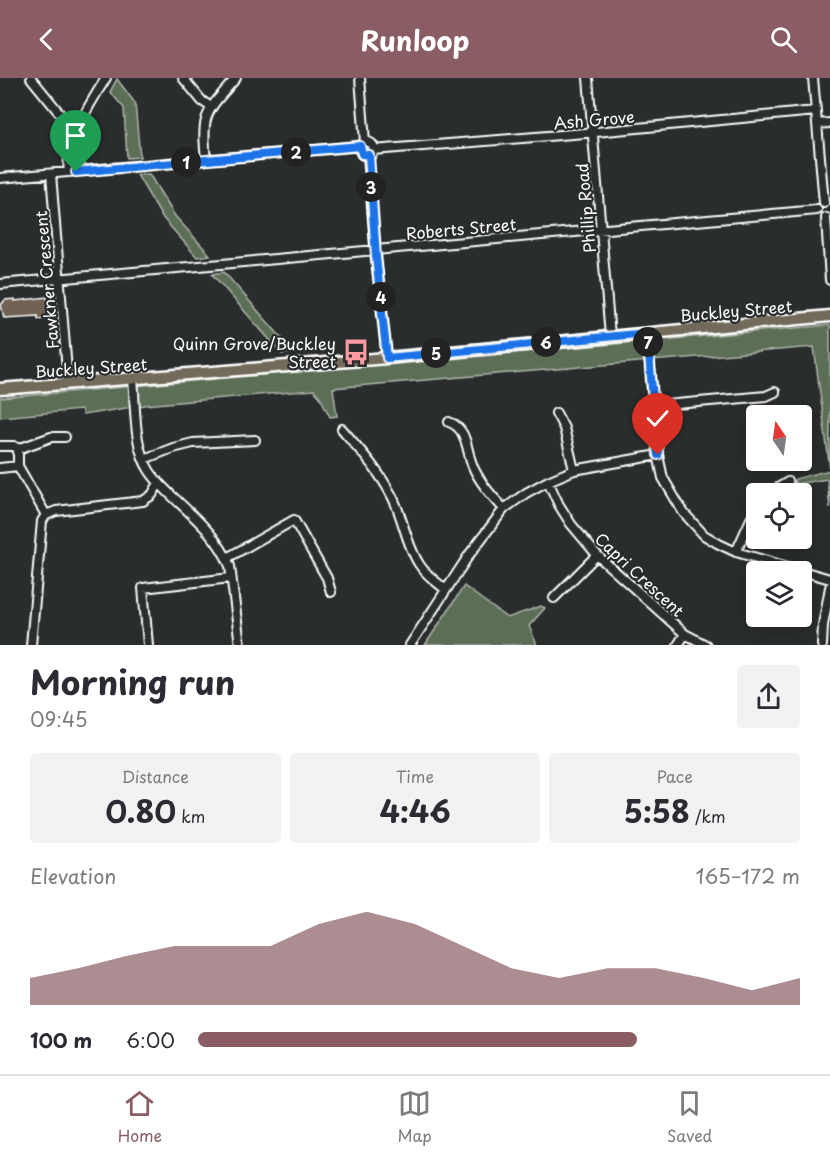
<!DOCTYPE html>
<meta charset="utf-8">
<style>
:root{--surface:#fff;--page:#f2f2f3;--text:#2b2b33;--muted:#7c7c81;--line:#e1e1e2;--accent:#8a5d65}
body{margin:0;font-family:"Playpen Sans",sans-serif;background:var(--page);color:var(--text);height:100vh;display:flex;flex-direction:column;font-size:22px;white-space:nowrap}
*{box-sizing:border-box;margin:0}
p{font-size:20px;color:var(--muted)}
.icon{flex:none;width:33px;height:33px;fill:none;stroke:currentColor;stroke-width:2;stroke-linecap:round;stroke-linejoin:round}
.map{position:relative;height:567px;overflow:hidden}
.panel{display:flex;flex-direction:column;background:var(--surface);flex:1}
.panel>*{flex:none}
.needle{width:39px;rotate:347deg}
.tools{position:absolute;left:746px;top:327px;display:grid;gap:12px}
.tools a{display:grid;place-items:center;width:66px;height:66px;border-radius:6px;background:var(--surface);box-shadow:0 3px 15px #0003;font-size:30px}
.pin{position:absolute;display:grid;place-items:center;width:51px;height:51px;color:#fff;margin:-62px -26px;border-radius:50% 50% 50% 0;rotate:-45deg;box-shadow:0 0 6px #0007}
.pin .icon{rotate:45deg}
.km{position:absolute;width:30px;height:30px;margin:-15px;border-radius:50%;background:#222;color:#fff;font-size:16px;line-height:30px;text-align:center}
.round{display:grid;place-items:center;flex:none;width:63px;height:63px;border-radius:6px;background:var(--page)}
.headline{display:flex;align-items:center;justify-content:space-between;height:102px;padding:0 30px}
h1{font-size:33px;font-weight:700;line-height:45px}
.figures{display:grid;grid-template-columns:repeat(3,1fr);gap:9px;height:102px;padding:6px 30px}
.figures div{display:grid;align-content:center;border-radius:6px;background:var(--page);text-align:center}
.figures b{font-size:30px;font-weight:700}
.figures small{font-size:16px;font-weight:400}
.figures p{font-size:16px}
.chart{height:168px;padding:12px 30px}
.chart p{display:flex;justify-content:space-between}
.chart svg{width:100%;height:108px;margin-top:6px;fill:var(--accent);opacity:.7}
ul{padding:0 30px;list-style:none;font-size:20px}
li{display:grid;grid-template-columns:96px 72px 1fr;align-items:center;height:45px}
li i{height:15px;border-radius:8px;background:var(--accent)}
header{display:flex;justify-content:space-between;align-items:center;height:78px;padding:0 30px;background:var(--accent);color:#fff;font-size:27px;font-weight:700}
.tab-bar{display:flex;justify-content:space-around;align-items:center;height:84px;border-top:2px solid var(--line);background:var(--surface);font-size:16px;color:var(--muted)}
.tab-bar a{display:grid;justify-items:center;gap:3px}
.tab-bar .current{color:var(--accent)}
.map>svg:first-child{display:block}
</style>
<header><svg class="icon" aria-label="back" viewBox="0 0 24 24"><path d="M15 5l-7 7 7 7"/></svg>Runloop<svg class="icon" aria-label="search" viewBox="0 0 24 24"><circle cx="10" cy="10" r="6"/><path d="M15 15l6 6"/></svg></header>
<div class="map">
<svg width="830" height="567" viewBox="0 0 830 567">
<rect width="100%" height="100%" fill="#2a2d2e"/>
<filter id="ink" filterUnits="userSpaceOnUse"><feTurbulence type="fractalNoise" baseFrequency=".0167" numOctaves="2"/><feDisplacementMap in="SourceGraphic" scale="12" xChannelSelector="R" yChannelSelector="G"/><feConvolveMatrix kernelMatrix="1 2 1 2 8 2 1 2 1" color-interpolation-filters="sRGB"/></filter>
<g filter="url(#ink)">
<path fill="#5d6e57" stroke="#aeb6ab" stroke-width="1.5" d="M117,1l18,24 5,54 -13,1 -3,-50 -14,-16z
M149,96l26,42 35,39 -13,2 -35,-40 -25,-42z
M224,194l70,80 -12,2 -70,-80z
M830,247v183l-3,-29 -32,5v-5l35,-9 -16,-123 -481,41 4,28 -7,1 -10,-20 -6,-7 -169,15 -62,10 -2,-5 -81,7v-19z
M464,508l43,32 34,-12 4,2 -16,18 8,19h-112z"/>
<path fill="#706457" stroke="#fff" stroke-width="1.5" d="M47,219l4,21 -13,1v-3l-34,2 -3,-13 4,-5 10,-1v2z"/>
<g fill="none" stroke-linecap="round" stroke-linejoin="round">
<g stroke="#fff" stroke-width="12">
<path id="minor" d="M31,0l39,48 8,4
M183,0l19,23 9,6
M360,0l5,64
M588,0l22,258
M813,0l11,125
M817,46l13,-1
M360 71a7 7 0 1 1 14 0a7 7 0 1 1-14 0Z
M373,72l212,-17 231,-22
M368,77l8,102 11,101
M206,82c-5,-48 0,-47 30,-82
M69,94c-5,-29 22,-70 37,-94
M51,96l17,209
M0,100l360,-32
M826,140l4,62
M0,206l817,-74
M647,255l11,122 5,23 20,34 21,23 15,9 17,8 94,27
M133,301c3,29 0,66 16,91 6,10 14,17 22,25 23,22 47,41 59,71l10,79
M654,328l112,-10 9,-4
M556,335l8,15 10,42
M449,344c21,8 16,31 26,49 7,14 18,26 29,38
M342,351c18,21 37,42 50,67 11,21 14,48 27,68 6,10 17,18 26,25
M0,368h14l4,3
M144,381l29,-11 20,-5 62,-3
M0,390l18,-2
M548,403l11,24 12,19 26,31 88,79 21,11
M768,416l20,-12
M46,437l-28,-49v-17l33,-12h14
M736,474l20,-44
M227,480l67,-38 33,58 4,14
M554,520l43,-43
M31,567l11,-124 4,-6 10,-4 87,-10 9,-6 7,-12
M148,567l-5,-57 88,-10
M410,567l59,-90 35,-46 22,-16 22,-12 26,-11 84,-15
M678,567l7,-11
M822,567l1,-20 7,-38"/>
</g>
<g stroke="#fff" stroke-width="15">
<path id="major" d="M0,311l387,-31 443,-42"/>
</g>
<use href="#minor" stroke="#2a2d2e" stroke-width="8"/>
<use href="#major" stroke="#726b5a" stroke-width="10"/>
</g>
</g>
<g fill="none" stroke-linecap="round" stroke-linejoin="round" filter="url(#ink)">
<g stroke="#fff" stroke-width="12">
<path id="route" d="M76,94l284,-26 2,8 7,1 7,102 11,101 260,-25 11,122"/>
</g>
<use href="#route" stroke="#1a73e8" stroke-width="8"/>
</g>
<defs>
<g id="bus-bare" transform="scale(2.07)"><path d="M-5-6H5V4H4V6H2V4H-2V6H-4V4H-5ZM-3.5-4V0h7V-4ZM-3.5 1.2v1.5H-2V1.2ZM2 1.2v1.5H3.5V1.2Z" fill="#ff9aa2" stroke="#2a2d2e" stroke-width="2.5" paint-order="stroke"/></g>
</defs>
<g fill-rule="evenodd">
<use href="#bus-bare" x="356" y="274"/>
</g>
<g text-anchor="middle" dominant-baseline="central" stroke-width="4.5" stroke-linejoin="round" paint-order="stroke">
<g font-size="16" fill="#fff" stroke="#2a2d2e">
<text transform="translate(594 41) rotate(-5)">Ash Grove</text>
<text transform="translate(585 130) rotate(-95)">Phillip Road</text>
<text transform="translate(461 150) rotate(-5)">Roberts Street</text>
<text transform="translate(46 202) rotate(-95)">Fawkner Crescent</text>
<text transform="translate(736 232) rotate(-5)">Buckley Street</text>
<text transform="translate(91 289) rotate(-4)">Buckley Street</text>
<text transform="translate(640 496) rotate(43)">Capri Crescent</text>
</g>
<g font-size="16" fill="#fff" stroke="#2a2d2e" text-anchor="end">
<text x="336" y="265">Quinn Grove/Buckley<tspan x="336" dy="18">Street</tspan></text>
</g>
</g>
</svg>
<div class="tools">
<a><svg class="needle" viewBox="-14 -14 28 28"><path d="M0-13l5 13h-10z" fill="#e53935"/><path d="M0 13l5-13h-10z" fill="#7c7c81"/></svg></a>
<a><svg class="icon" aria-label="locate" viewBox="0 0 24 24"><circle cx="12" cy="12" r="6"/><path d="M12 2v4M12 18v4M2 12h4M18 12h4"/></svg></a>
<a><svg class="icon" aria-label="layers" viewBox="0 0 24 24"><path d="M12 4l9 5-9 5-9-5zM3 14l9 5 9-5"/></svg></a>
</div>
<div class="pin" style="left:76px;top:94px;background:#1e9e55"><svg class="icon" aria-label="arrive" viewBox="0 0 24 24"><path d="M6 21V4h12l-3 4 3 4H6"/></svg></div>
<div class="pin" style="left:658px;top:377px;background:#d93025"><svg class="icon" aria-label="check" viewBox="0 0 24 24"><path d="M5 12l5 5 9-10"/></svg></div>
<b class="km" style="left:186px;top:84px">1</b>
<b class="km" style="left:296px;top:74px">2</b>
<b class="km" style="left:371px;top:109px">3</b>
<b class="km" style="left:381px;top:219px">4</b>
<b class="km" style="left:436px;top:275px">5</b>
<b class="km" style="left:546px;top:264px">6</b>
<b class="km" style="left:648px;top:264px">7</b>
</div>
<section class="panel">
<div class="headline"><div><h1>Morning run</h1><p>09:45</p></div><a class="round"><svg class="icon" aria-label="share" viewBox="0 0 24 24"><path d="M12 15V3M7 8l5-5 5 5M5 13v7h14v-7"/></svg></a></div>
<div class="figures">
<div><p>Distance</p><b>0.80<small> km</small></b></div>
<div><p>Time</p><b>4:46</b></div>
<div><p>Pace</p><b>5:58<small> /km</small></b></div>
</div>
<div class="chart"><p><span>Elevation</span>165–172 m</p>
<svg viewBox="0 0 160 44" preserveAspectRatio="none"><path d="M0 44V33L10 29L20 24L30 20L40 20L50 20L60 11L70 6L80 11L90 20L100 29L110 33L120 29L130 29L140 33L150 38L160 33V44z"/></svg>
</div>
<ul>
<li><b>100 m</b>6:00<i style="width:73%"></i></li>
</ul>
</section>
<nav class="tab-bar">
<a class="current"><svg class="icon" aria-label="home" viewBox="0 0 24 24"><path d="M3 11l9-7 9 7M6 9v11h12V9"/></svg>Home</a>
<a><svg class="icon" aria-label="map" viewBox="0 0 24 24"><path d="M3 6l6-2 6 2 6-2v14l-6 2-6-2-6 2zM9 4v14M15 6v14"/></svg>Map</a>
<a><svg class="icon" aria-label="saved" viewBox="0 0 24 24"><path d="M7 4h10v16l-5-4-5 4z"/></svg>Saved</a>
</nav>
